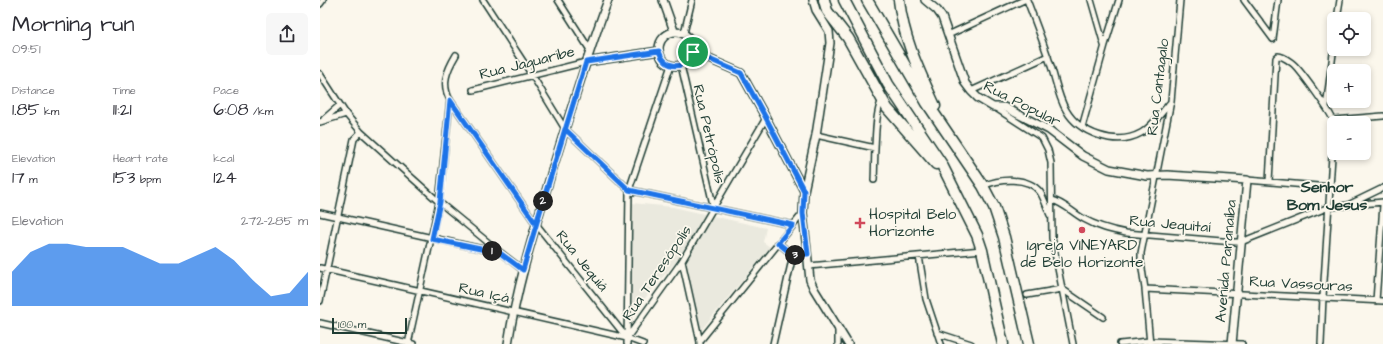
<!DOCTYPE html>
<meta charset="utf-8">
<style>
:root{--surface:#fff;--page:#f7f7f7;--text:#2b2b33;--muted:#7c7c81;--accent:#1a73e8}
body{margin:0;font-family:"Architects Daughter",sans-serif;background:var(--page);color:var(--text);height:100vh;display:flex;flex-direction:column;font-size:15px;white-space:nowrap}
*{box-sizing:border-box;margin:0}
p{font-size:13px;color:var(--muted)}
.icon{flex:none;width:22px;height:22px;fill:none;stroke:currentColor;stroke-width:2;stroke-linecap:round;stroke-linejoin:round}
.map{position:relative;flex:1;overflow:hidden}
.sheet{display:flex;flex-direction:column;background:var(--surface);width:320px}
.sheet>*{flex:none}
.fabs{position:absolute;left:1007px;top:12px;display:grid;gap:8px}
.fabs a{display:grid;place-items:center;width:44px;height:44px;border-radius:6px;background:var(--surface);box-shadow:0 2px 6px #0003;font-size:20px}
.scale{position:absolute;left:12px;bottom:10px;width:75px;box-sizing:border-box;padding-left:4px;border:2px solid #1f3d34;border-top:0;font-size:11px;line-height:14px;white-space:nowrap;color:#1f3d34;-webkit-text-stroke:3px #fbf7ec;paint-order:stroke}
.pin{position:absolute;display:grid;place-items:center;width:34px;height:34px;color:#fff;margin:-17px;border:2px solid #fff;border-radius:50%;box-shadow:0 1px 4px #0007}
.km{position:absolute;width:20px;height:20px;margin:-10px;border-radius:50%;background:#222;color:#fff;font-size:11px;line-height:20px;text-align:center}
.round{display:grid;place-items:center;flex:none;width:42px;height:42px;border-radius:6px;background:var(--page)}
.headline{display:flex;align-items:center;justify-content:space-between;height:68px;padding:0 12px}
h1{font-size:22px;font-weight:600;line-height:30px}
.stats{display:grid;grid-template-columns:repeat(3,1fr);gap:6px;height:68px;padding:4px 12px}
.stats div{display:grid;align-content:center}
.stats b{font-size:17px;font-weight:600}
.stats small{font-size:11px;font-weight:400}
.stats p{font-size:11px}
.chart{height:112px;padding:8px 12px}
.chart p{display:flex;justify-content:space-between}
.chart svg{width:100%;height:72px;margin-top:4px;fill:var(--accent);opacity:.7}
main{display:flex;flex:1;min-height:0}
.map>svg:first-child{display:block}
</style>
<main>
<section class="sheet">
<div class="headline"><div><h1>Morning run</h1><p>09:51</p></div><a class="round"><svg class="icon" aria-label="share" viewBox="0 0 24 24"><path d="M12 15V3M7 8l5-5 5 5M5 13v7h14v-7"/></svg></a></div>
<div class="stats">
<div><p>Distance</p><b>1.85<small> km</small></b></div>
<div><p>Time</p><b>11:21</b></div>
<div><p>Pace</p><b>6:08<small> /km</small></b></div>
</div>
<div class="stats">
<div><p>Elevation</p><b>17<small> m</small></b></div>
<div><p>Heart rate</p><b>153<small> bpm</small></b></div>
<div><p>kcal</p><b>124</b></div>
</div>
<div class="chart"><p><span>Elevation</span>272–285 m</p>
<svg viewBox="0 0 160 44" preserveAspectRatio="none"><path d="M0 44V23L10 11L20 6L30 6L40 8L50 8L60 8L70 13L80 18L90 18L100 13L110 8L120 16L130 28L140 38L150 36L160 23V44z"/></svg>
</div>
</section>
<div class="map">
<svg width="1063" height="344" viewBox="0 0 1063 344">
<rect width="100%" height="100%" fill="#fbf7ec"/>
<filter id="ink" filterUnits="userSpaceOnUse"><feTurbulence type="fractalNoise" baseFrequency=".025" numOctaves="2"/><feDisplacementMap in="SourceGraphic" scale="8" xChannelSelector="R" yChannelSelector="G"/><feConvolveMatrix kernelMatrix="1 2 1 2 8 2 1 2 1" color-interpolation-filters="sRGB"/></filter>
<g filter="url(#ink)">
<path fill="#eae9de" d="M312,203l41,4 93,21 -3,14 7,5 -74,89 -18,-77 -48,57z"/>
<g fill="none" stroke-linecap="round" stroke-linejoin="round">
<g stroke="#1f3d34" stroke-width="8">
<path id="street" d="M163,0l49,75 33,54 64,61 164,35
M238,0l32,50
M707,0c8,21 16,42 23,63 5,14 8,34 16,47 13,23 50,37 75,23 10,-5 21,-21 29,-30
M771,0l13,45
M924,0l29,39
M0,4l3,-4
M1017,19l3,-19
M364,33l8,-33
M628,35l76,-35
M953,39l5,-39
M136,55c-9,15 -15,29 -6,45l86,124 91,114 55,-77 84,-143
M361,65l33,144
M0,74l26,40 15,18 78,70 62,51 22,17
M153,90l113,-28
M651,91l77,-35
M674,107l48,31 6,12 3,13 1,75 21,106
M1006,107l8,-61
M4,119l16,-14
M1014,120l49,-4
M0,122l26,-8
M762,127l23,-82 14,-45
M496,135l59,13
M554,180c1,-14 0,-71 8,-79
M927,180l83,7
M949,181l7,-123 2,-2c5,0 10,4 14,7 7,5 42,53 42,60
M663,186c16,-7 45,-10 57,6 4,6 7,16 10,23
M732,200c12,3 21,13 32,19 14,8 27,11 42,14l108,9h7l88,-35 54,-5
M1028,205l35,-17
M0,213l180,40
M458,243l15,12 14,-1
M599,256l7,43 15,45
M362,261l18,81
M489,266l173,-16
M0,268l307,70 16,6
M825,289l238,12
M707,295l35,-6 41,28
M0,301l34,-162 7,-7
M1056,301l7,-96
M0,323l93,21
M518,329v15
M617,333l34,11
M88,344l31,-142 11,-102
M307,344l2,-154 42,-125
M380,344v-3l103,-128
M453,344l20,-89
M800,344l29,-3 93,3
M830,344l-5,-55 -4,-27v-9l30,-152 9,-101
M1001,344l2,-47 11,-172"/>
</g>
<g stroke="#1f3d34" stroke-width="10">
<path id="secondary" d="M343,0l11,31
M605,0l12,10 5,7 23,66 6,8 7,7 15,9h11l45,23 34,26 26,13 38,7 20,-1 80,5 -15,164
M339 49a17 17 0 1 1 34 0a17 17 0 1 1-34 0Z
M373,52l48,21 25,45 38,73 -1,22 7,67 4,9 34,55
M266,62l73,-11
M484,191l12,-56 14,-92 -1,-12 -13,-21 -3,-10
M188,344c9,-59 27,-116 44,-173 18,-58 35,-115 56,-171"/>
</g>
<g stroke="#1f3d34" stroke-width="13">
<path id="highway" d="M504,0l3,11 21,27 39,70 49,56
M524,0l44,84 53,79 36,72 5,15 21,94
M547,0l60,103 56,83 11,21 10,30 25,107
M579,0c4,38 20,71 36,106"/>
</g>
<use href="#street" stroke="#fbf7ec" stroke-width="5"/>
<use href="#secondary" stroke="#fbf7ec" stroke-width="7"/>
<use href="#highway" stroke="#fbf7ec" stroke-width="10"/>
</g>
</g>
<g fill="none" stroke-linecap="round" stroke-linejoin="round" filter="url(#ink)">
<g stroke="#fff" stroke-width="8">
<path id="route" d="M373,52c-7,19 -28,18 -34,-1l-73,11c-21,69 -43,138 -63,208l-23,-17 -68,-14 8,-37 10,-102 86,124 29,-95 64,61 164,35 -15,18 15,12 15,-1 -5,-41 1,-22 -38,-73 -25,-45 -48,-21"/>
</g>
<use href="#route" stroke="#1a73e8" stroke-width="5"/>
</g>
<g fill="#d1495b" stroke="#fbf7ec" stroke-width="1.5">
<path d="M538 217h4v4h4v4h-4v4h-4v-4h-4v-4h4z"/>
<circle cx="762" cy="230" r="4"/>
</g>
<g text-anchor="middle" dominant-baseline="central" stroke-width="3.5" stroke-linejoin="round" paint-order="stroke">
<g font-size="15" fill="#1f3d34" stroke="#fbf7ec">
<text transform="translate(207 63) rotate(-14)">Rua Jaguaribe</text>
<text transform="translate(838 87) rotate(-83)">Rua Cantagalo</text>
<text transform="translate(702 104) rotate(27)">Rua Popular</text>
<text transform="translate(389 134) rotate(77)">Rua Petrópolis</text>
<text transform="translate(850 224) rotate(5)">Rua Jequitaí</text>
<text transform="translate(262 261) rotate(51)">Rua Jequiá</text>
<text transform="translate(906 261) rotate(-85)">Avenida Paranaíba</text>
<text transform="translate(337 273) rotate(-56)">Rua Teresópolis</text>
<text transform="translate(981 284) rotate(3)">Rua Vassouras</text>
<text transform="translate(164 293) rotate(12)">Rua Içá</text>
</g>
<g font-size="15" fill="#1f3d34" stroke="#fbf7ec" text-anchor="start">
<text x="549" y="214">Hospital Belo<tspan x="549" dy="17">Horizonte</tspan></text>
<text x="762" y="245" text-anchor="middle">Igreja VINEYARD<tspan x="762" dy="17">de Belo Horizonte</tspan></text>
</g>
<g font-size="16" font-weight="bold" fill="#1f3d34" stroke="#fbf7ec">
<text x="1007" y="187">Senhor<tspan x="1007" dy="18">Bom Jesus</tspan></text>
</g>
</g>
</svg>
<div class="fabs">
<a><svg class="icon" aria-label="locate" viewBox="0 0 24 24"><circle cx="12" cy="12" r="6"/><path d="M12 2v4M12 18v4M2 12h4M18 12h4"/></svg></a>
<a>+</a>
<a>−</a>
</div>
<div class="scale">100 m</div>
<div class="pin" style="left:373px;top:52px;background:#1e9e55"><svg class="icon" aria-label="arrive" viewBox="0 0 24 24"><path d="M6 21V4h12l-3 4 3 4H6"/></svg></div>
<b class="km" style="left:172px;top:251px">1</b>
<b class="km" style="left:223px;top:201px">2</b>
<b class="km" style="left:475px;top:255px">3</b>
</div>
</main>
